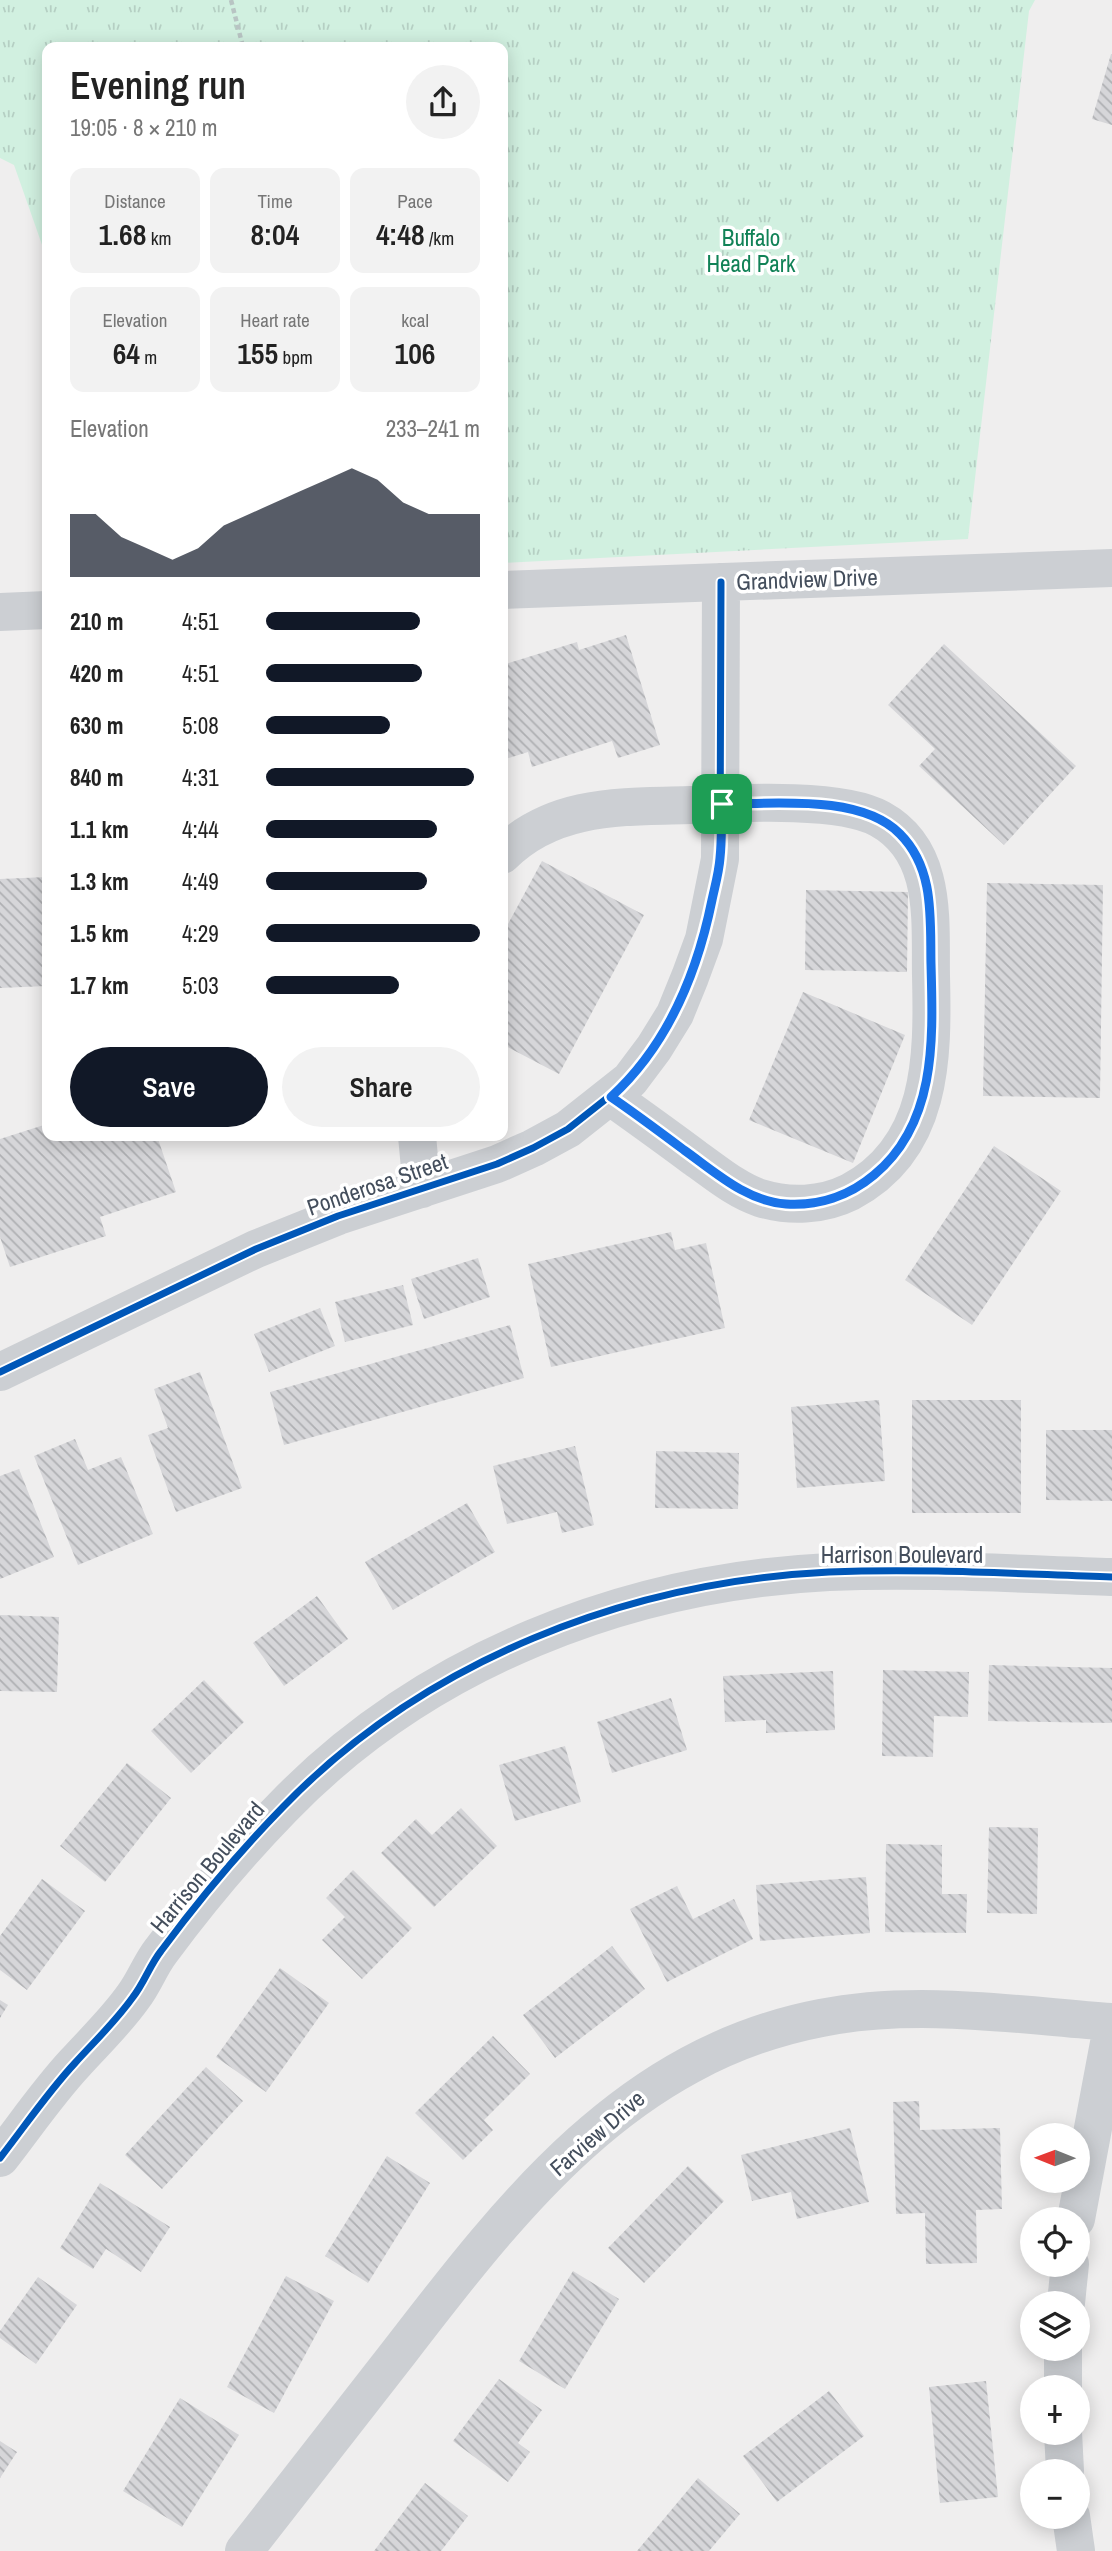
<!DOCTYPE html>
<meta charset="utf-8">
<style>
:root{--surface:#fff;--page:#f2f2f2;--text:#222;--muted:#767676;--accent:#111827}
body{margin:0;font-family:"Archivo Narrow",sans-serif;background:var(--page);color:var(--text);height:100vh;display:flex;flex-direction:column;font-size:26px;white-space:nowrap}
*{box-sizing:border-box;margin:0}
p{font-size:23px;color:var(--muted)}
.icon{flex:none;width:38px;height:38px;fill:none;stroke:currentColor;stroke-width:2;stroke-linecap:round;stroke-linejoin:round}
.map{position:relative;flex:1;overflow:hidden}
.details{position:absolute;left:42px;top:42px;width:466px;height:1099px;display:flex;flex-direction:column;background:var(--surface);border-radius:14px;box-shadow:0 4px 18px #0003}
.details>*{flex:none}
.needle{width:46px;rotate:271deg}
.buttons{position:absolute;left:1020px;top:2123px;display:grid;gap:14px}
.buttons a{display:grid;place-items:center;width:70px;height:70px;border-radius:50%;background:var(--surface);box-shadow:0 4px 18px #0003;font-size:35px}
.pin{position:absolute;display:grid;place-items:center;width:60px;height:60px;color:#fff;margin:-30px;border-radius:14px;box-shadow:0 4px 10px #0006}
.round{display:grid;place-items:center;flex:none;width:74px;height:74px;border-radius:37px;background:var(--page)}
.summary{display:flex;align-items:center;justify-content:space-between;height:119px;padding:0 28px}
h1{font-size:38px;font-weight:600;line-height:52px}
.metrics{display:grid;grid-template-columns:repeat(3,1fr);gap:10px;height:119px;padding:7px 28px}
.metrics div{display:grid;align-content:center;border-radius:14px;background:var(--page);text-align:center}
.metrics b{font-size:30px;font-weight:600}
.metrics small{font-size:19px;font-weight:400}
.metrics p{font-size:19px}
.chart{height:196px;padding:14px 28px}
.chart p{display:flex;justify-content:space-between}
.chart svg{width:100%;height:126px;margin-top:7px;fill:var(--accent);opacity:.7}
.button{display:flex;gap:14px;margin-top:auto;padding:14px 28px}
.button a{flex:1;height:80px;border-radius:42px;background:var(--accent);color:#fff;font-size:28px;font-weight:600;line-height:80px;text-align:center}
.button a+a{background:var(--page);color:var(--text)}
ul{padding:0 28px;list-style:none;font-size:23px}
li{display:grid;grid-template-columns:112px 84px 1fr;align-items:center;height:52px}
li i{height:18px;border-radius:9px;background:var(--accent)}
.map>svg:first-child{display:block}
</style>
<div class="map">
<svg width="1112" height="2551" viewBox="0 0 1112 2551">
<defs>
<pattern id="park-tufts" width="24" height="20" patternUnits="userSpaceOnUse" patternTransform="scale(1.75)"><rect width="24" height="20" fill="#d1f0e0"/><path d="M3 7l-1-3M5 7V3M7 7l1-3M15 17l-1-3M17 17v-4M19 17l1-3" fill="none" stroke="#b5cfc3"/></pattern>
<pattern id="building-back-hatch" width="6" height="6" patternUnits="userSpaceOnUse" patternTransform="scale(1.75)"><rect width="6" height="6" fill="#d6d6d9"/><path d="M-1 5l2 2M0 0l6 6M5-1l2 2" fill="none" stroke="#afb0b3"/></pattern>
</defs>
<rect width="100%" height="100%" fill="#efeeee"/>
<path fill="url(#park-tufts)" d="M0,0h1035l-6,11 -61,528 -466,24v-516h-455v212l-33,-94 -14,-7z"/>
<path fill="url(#building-back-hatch)" d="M1111,54h1v71l-20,-6z
M626,635l34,110 -42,13 -6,-17 -80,26 -4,-15 -26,8v-95l75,-23 2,8z
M944,644l132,122 -72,79 -85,-79 16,-17 -47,-44z
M542,861l102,54 -85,159 -57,-30v-109z
M47,877v109l-47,2v-109z
M987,883l116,2 -3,213 -117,-2z
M806,890l102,2 -1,80 -102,-2z
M803,992l102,43 -52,128 -104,-43z
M47,1124v12h110l19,56 -76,25 6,19 -96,31 -10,-30v-98z
M994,1146l67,45 -89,134 -67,-45z
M671,1232l4,18 31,-7 19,85 -174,39 -23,-103z
M478,1258l12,39 -66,22 -13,-40z
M403,1285l10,40 -68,17 -10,-40z
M320,1308l15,38 -66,26 -15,-38z
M510,1325l14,53 -240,67 -14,-53z
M200,1372l42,116 -66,24 -28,-77 20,-7 -14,-39z
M879,1400l6,81 -88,7 -6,-81z
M912,1400h109v113h-109z
M1046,1430h66v71l-66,-1z
M75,1439l13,31 33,-13 32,77 -75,31 -44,-109z
M575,1446l19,79 -32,8 -5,-21 -50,12 -14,-58z
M656,1451l83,2 -1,56 -83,-1z
M19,1469l35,88 -54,22v-103z
M467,1503l28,49 -102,58 -28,-48z
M317,1596l31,43 -64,47 -31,-43z
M0,1615l59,2 -2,75 -57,-1z
M989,1665l123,3v55l-124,-2z
M883,1670l86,2 -1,45 -34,-1 -1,41 -51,-1z
M833,1671l2,59 -69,3v-13l-41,2 -2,-46z
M204,1680l40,42 -53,51 -40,-42z
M671,1698l16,52 -75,23 -15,-51z
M565,1746l16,56 -66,19 -16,-56z
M127,1763l44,35 -66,84 -45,-36z
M461,1808l36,38 -63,61 -53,-54 35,-34 16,16z
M989,1827l49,1 -1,86 -50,-1z
M886,1844l56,1v49h25l-1,39 -81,-1z
M353,1870l59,58 -50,51 -40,-39 23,-23 -19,-19z
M866,1877l4,56 -110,8 -4,-56z
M42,1879l43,32 -58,79 -27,-20v-34z
M677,1886l16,33 41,-20 19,40 -86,43 -37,-73z
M612,1946l33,43 -90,69 -32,-43z
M280,1968l49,35 -63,89 -50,-35z
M0,2000l8,5 -8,13z
M493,2036l37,38 -46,46 9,10 -30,30 -48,-47z
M206,2067l37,34 -81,88 -37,-34z
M919,2101l1,29 80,-2 2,81 -26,1 1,53 -51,1 -1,-51 -29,1 -3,-112z
M850,2128l19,74 -72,17 -6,-27 -39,9 -11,-46z
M387,2156l43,27 -62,100 -43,-27z
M688,2166l36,35 -80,82 -36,-35z
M100,2183l70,44 -29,45 -35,-23 -13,20 -33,-21z
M573,2271l46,28 -54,90 -46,-28z
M286,2276l48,25 -60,112 -47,-26z
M38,2277l39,28 -41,59 -36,-26v-7z
M499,2379l43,31 -24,33 12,9 -22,30 -55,-41z
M986,2381l12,116 -58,6 -11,-116z
M829,2391l35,45 -87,66 -34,-46z
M180,2398l59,37 -57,92 -59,-36z
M0,2441l17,11 -17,26z
M698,2478l42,36 -31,37h-72z
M425,2483l43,33 -27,35h-67z"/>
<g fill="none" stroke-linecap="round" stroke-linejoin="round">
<path stroke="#b8c4c3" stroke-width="4.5" stroke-dasharray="5 3.5" stroke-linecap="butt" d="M231,0l12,47"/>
<path stroke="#cccfd3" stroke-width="38" d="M502,590l610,-22
M0,612l47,-2
M502,855c52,-52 121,-48 189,-50 46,-2 151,-8 189,14 58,32 50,101 51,157 2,82 2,172 -81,216 -28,14 -61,15 -90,6 -24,-8 -45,-26 -65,-40 -28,-21 -56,-41 -84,-61
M417,1136l5,53
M0,1372l256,-123 82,-33 159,-52 36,-16 35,-19 62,-49 24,-32 21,-34 15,-37 14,-38 16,-80 1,-277
M0,2158c25,-32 48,-66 75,-95 20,-22 41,-42 58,-66 11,-14 17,-32 28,-46 37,-50 79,-100 122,-144 142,-147 344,-225 546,-235 94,-4 189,2 283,5
M1076,2219l36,-192
M1066,2303l4,-39
M1063,2387v-39
M1063,2432l2,39
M1071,2516l5,35
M244,2551c52,-67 104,-133 156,-200 113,-147 228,-296 421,-333 95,-19 195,-3 291,4"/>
<g stroke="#fff" stroke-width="11">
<path id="cycleway" d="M0,1372l256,-123 82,-33 159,-52 36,-16 35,-19 62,-49 24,-32 21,-34 15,-37 14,-38 16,-80 1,-277
M0,2158c25,-32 48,-66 75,-95 20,-22 41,-42 58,-66 11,-14 17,-32 28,-46 37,-50 79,-100 122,-144 142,-147 344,-225 546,-235 94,-4 189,2 283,5"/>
</g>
<use href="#cycleway" stroke="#0057b8" stroke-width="7"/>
</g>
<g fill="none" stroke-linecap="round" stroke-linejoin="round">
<g stroke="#fff" stroke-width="14">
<path id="route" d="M722,804c52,0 139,-10 178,30 35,35 30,85 31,130 2,75 6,159 -57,211 -25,21 -56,31 -88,29 -40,-3 -71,-32 -102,-54 -24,-18 -48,-36 -73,-53 57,-52 86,-123 101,-197 3,-14 7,-28 8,-42 2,-18 1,-36 2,-54z"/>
</g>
<use href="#route" stroke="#1a73e8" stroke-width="9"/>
</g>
<g text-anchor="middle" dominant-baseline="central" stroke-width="7" stroke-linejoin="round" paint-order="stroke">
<g font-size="23" fill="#118257" stroke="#fff">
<text x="751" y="237">Buffalo<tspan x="751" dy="26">Head Park</tspan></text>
</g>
<g font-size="23" fill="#444e5c" stroke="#fff">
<text transform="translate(807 579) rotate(-2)">Grandview Drive</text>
<text transform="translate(377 1184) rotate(-19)">Ponderosa Street</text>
<text x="902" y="1554">Harrison Boulevard</text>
<text transform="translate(207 1867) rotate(-50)">Harrison Boulevard</text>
<text transform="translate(597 2133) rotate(-41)">Farview Drive</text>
</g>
</g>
</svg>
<div class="buttons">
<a><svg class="needle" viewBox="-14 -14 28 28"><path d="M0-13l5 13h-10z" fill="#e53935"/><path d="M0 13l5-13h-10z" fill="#767676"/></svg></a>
<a><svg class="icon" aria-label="locate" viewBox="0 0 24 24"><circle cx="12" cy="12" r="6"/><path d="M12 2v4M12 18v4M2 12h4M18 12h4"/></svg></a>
<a><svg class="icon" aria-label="layers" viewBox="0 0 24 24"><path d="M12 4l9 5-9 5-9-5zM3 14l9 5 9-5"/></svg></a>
<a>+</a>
<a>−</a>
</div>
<div class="pin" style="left:722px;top:804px;background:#1e9e55"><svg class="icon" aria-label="arrive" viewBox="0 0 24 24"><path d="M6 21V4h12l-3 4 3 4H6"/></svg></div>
<section class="details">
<div class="summary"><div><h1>Evening run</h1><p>19:05 · 8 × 210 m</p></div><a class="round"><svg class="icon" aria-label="share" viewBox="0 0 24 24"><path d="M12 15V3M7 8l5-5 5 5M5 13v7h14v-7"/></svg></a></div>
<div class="metrics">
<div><p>Distance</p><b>1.68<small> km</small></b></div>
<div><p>Time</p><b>8:04</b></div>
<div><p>Pace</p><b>4:48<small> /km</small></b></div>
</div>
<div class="metrics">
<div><p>Elevation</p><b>64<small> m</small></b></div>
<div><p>Heart rate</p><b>155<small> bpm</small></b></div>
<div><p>kcal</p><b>106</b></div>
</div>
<div class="chart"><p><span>Elevation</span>233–241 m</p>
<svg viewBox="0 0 160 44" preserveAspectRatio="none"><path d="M0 44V22L10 22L20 30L30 34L40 38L50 34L60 26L70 22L80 18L90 14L100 10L110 6L120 10L130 18L140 22L150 22L160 22V44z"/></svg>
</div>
<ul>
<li><b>210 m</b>4:51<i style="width:72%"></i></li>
<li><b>420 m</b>4:51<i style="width:73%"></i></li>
<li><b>630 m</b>5:08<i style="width:58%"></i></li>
<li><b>840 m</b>4:31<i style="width:97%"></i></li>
<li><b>1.1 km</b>4:44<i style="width:80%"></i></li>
<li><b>1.3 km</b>4:49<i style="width:75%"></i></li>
<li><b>1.5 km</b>4:29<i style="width:100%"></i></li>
<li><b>1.7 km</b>5:03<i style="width:62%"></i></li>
</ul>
<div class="button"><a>Save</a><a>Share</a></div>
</section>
</div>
